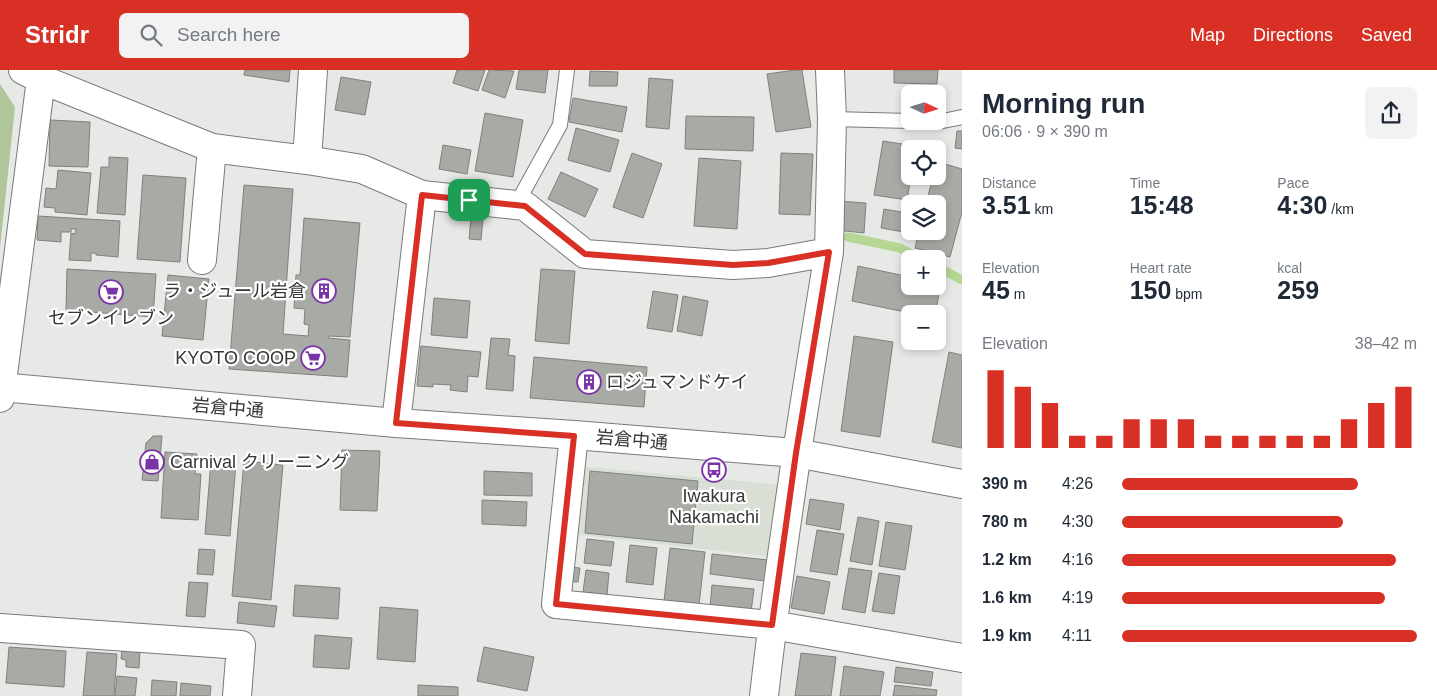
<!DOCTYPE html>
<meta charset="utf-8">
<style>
:root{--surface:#fff;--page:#f2f2f3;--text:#1f2937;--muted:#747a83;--accent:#d93025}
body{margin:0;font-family:Helvetica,"Noto Sans JP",sans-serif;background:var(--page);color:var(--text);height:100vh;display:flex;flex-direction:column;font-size:19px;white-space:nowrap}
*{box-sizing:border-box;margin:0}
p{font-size:16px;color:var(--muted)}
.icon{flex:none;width:28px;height:28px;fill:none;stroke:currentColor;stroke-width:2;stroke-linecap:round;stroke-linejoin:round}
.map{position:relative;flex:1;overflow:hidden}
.side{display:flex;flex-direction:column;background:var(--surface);width:475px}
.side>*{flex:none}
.needle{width:32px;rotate:94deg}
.controls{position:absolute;left:901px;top:15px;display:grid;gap:10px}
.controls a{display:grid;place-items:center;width:45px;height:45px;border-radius:8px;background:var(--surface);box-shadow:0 2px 8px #0003;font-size:25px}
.pin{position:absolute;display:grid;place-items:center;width:42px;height:42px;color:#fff;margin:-21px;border-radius:10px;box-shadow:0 2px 8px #0006}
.round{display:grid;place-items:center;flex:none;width:52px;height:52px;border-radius:8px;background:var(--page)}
.head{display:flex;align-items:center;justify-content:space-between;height:85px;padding:0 20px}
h1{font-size:28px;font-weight:800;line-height:38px}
.metrics{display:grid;grid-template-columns:repeat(3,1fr);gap:8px;height:85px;padding:5px 20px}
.metrics div{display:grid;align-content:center}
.metrics b{font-size:25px;font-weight:800}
.metrics small{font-size:14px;font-weight:400}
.metrics p{font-size:14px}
.chart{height:140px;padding:10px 20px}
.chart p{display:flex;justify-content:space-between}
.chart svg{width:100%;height:90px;margin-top:5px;stroke:var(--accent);stroke-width:6}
ul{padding:0 20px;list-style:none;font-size:16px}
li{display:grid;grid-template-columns:80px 60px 1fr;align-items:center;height:38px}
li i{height:12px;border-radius:6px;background:var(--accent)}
header{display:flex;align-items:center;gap:30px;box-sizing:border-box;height:70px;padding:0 25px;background:var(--accent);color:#fff}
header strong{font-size:24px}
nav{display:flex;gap:28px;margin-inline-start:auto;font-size:18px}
.search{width:350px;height:45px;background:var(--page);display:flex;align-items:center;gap:12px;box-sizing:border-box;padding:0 18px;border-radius:8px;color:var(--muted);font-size:19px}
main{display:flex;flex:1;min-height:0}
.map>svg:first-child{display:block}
</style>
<header>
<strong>Stridr</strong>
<div class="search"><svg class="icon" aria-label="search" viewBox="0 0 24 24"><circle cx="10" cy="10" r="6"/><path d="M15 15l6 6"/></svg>Search here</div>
<nav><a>Map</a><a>Directions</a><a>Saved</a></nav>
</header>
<main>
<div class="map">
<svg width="962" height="626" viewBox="0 0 962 626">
<rect width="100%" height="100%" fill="#e7e9e6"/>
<path fill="#dadfd5" d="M577,396l205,19 -10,72 -201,-23z"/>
<path fill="#b0c59a" d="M0,14l15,23 -15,141z"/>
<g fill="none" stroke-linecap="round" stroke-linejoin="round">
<path stroke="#b6d793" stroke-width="9" d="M848,167l52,11 21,11
M938,197l24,13"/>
</g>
<path fill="#a8aaa6" stroke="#7f817e" d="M245,0h45l-1,12 -45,-7z
M457,0h28l-7,21 -25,-8z
M489,0l25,1 -9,27 -23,-8z
M519,0h29l-3,23 -29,-4z
M795,0h7l9,57 -35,5 -9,-58z
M894,0h44l-1,14 -43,-1z
M590,1l28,1 -1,14h-28z
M341,7l30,5 -6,33 -30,-5z
M649,8l24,2 -4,49 -23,-2z
M573,28l54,9 -5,25 -53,-10z
M485,43l38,7 -10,57 -38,-6z
M686,46l68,1 -1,34 -68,-2z
M50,50l40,2 -2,45 -39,-1z
M576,58l43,12 -9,32 -42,-12z
M957,61h5v18l-7,-1z
M883,71l32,5v3h-5l1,27 -4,24 -33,-5z
M443,75l28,5 -4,24 -28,-5z
M632,83l30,11 -19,54 -30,-11z
M781,83l32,1 -3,61 -31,-1z
M109,87l19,1 -3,57 -28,-2 4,-46h8z
M699,88l42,3 -4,68 -43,-3z
M938,92l24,7v43l-12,45 -35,-9 4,-17h19v-27h-12l7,-28h5z
M58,100l33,3 -4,42 -32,-3v-4l-11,-1 2,-19 10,1z
M561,102l37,17 -13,28 -37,-18z
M143,105l43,3 -6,84 -43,-3z
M244,115l49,4 -10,145 25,2 1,-11 -5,-1 1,-15 -11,-1 2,-33h4l4,-57 56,5 -10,114 -21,-1 -1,2 22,2 -3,37 -118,-8z
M838,131l28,2 -2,30 -28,-3z
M884,139l23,4 -3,19 -23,-4z
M38,146l82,5 -2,36 -22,-2v-2h-5v8l-22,-1 2,-27 4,1 1,-5h-5v3h-10v10l-24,-2z
M471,147l12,1 -2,22 -12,-1z
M858,196l52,11v9h28v-4l3,1 -5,27 -7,-2 -1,6h-13l-63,-13z
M67,199l89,5 -3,43 -87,-7z
M541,199l34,2 -6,73 -34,-3z
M168,205l41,4 -6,61 -41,-4z
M653,221l25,4 -6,37 -25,-4z
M683,226l25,5 -6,35 -25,-5z
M434,228l36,3 -3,37 -36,-3z
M854,266l39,6 -13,95 -39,-6z
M491,268l19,1 -2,16 7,1 -2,35 -27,-2z
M421,276l60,6 -3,25 -10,-1 -1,16 -17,-2 1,-5 -18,-1v3l-16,-1z
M949,282l13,3v93l-30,-6z
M534,287l113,10 -3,40 -114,-9z
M153,366h9l-4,45 -16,-1 4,-37z
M342,380l38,1 -3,60 -37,-1z
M165,382l32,2 -2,20h6l-3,46 -37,-2z
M211,391l25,2 -6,73 -25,-2z
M244,391l39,4 -12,135 -39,-4z
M484,401l48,2v23l-48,-1z
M590,401l108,10 -6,63 -107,-11z
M810,429l34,5 -4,26 -34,-6z
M482,430l45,2 -1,24 -44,-2z
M858,447l21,4 -7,44 -22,-4z
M886,452l26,4 -7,44 -26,-4z
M817,460l27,4 -7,41 -27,-4z
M587,469l27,3 -3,24 -27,-3z
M630,475l27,3 -4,37 -27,-3z
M670,478l35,4 -6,53 -35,-4z
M199,479l16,1 -2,25 -16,-1z
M712,484l56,6 -3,21 -55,-7z
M569,497l11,1 -2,14 -11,-1z
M849,498l23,3 -7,42 -23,-4z
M586,500l23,3 -2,22 -24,-3z
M879,503l21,3 -6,38 -22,-3z
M797,506l33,6 -6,32 -33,-6z
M189,512l19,1 -3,34 -19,-1z
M295,515l45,3 -2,31 -45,-3z
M712,515l42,4 -3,23 -41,-5z
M239,532l38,4 -3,21 -37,-4z
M380,537l38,3 -3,52 -38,-3z
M315,565l37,3 -3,31 -36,-2z
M9,577l57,4 -2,36 -58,-4z
M484,577l50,10 -7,34 -50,-10z
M122,579l18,2 -1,17 -13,-1v-7l-5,-1z
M87,582l30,2 -3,42h-31z
M801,583l35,4 -5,39h-36z
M844,596l40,6 -4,24h-40z
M896,597l37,5 -2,14 -37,-4z
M117,606l20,2 -2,18h-20z
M152,610l25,2 -1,14h-25z
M181,613l30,3 -1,10h-30z
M418,615l40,2v9h-40z
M895,615l42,5 -1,6h-43z"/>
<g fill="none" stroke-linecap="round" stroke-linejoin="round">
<g stroke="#797b78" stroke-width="16">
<path id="lane" d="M832,49l78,2
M927,51l11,1 24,-5
M516,135l44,-80 7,-55"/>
</g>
<g stroke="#797b78" stroke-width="30">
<path id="street" d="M23,0l18,9 171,69 95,12 55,9 60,26 103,11 60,48 148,11 35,-2 61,-11c-24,147 -48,295 -65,444
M307,90l6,-90
M829,182l3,-133 -2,-49
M202,190l10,-112
M0,328l41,-319
M396,353l26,-228
M574,365l-18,169 216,21 190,33
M0,558l241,17 -4,51"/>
</g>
<g stroke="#797b78" stroke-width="30">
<path id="secondary" d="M0,317l396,36 178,12 222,18 166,31"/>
</g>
<use href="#lane" stroke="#fff" stroke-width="14"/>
<use href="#street" stroke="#fff" stroke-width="28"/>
<use href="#secondary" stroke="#fff" stroke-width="28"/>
</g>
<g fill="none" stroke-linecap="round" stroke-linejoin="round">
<g stroke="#fff" stroke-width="10">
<path id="route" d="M422,125l103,11 60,48 148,11 35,-2 61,-11 -33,201 -24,172 -216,-21 18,-168 -178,-13z"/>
</g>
<use href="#route" stroke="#d93025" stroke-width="6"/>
</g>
<defs>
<g id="building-ring" transform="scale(1.25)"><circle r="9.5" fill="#fff" stroke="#7b34a7" stroke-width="1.5"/><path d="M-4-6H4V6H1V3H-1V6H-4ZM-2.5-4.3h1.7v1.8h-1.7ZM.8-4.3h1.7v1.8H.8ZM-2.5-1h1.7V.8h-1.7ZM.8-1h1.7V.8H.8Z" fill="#7b34a7"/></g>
<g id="supermarket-ring" transform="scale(1.25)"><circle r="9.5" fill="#fff" stroke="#7b34a7" stroke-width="1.5"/><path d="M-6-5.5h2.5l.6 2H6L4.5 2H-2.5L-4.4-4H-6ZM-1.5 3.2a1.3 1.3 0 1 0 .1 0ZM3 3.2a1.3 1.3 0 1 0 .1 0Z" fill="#7b34a7"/></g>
<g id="shop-ring" transform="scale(1.25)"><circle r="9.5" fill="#fff" stroke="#7b34a7" stroke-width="1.5"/><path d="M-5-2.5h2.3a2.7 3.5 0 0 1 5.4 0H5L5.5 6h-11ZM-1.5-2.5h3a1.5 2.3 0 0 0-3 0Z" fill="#7b34a7"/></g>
<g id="bus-ring" transform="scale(1.25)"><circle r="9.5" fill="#fff" stroke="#7b34a7" stroke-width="1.5"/><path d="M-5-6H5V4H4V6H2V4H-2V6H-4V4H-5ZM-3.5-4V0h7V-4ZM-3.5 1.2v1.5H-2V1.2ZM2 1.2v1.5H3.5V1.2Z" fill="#7b34a7"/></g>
</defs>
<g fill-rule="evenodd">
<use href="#building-ring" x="324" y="221"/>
<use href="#supermarket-ring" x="111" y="222"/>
<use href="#supermarket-ring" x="313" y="288"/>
<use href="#building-ring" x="589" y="312"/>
<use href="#shop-ring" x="152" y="392"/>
<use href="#bus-ring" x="714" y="400"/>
</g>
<g text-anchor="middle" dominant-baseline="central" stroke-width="4.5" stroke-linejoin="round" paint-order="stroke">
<g font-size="18" fill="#353635" stroke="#fff" text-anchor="end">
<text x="306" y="221">ラ・ジュール岩倉</text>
<text x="111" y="248" text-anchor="middle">セブンイレブン</text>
<text x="296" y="288">KYOTO COOP</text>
<text x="606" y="312" text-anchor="start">ロジュマンドケイ</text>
<text x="170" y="392" text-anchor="start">Carnival クリーニング</text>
<text x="714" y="426" text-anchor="middle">Iwakura<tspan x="714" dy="21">Nakamachi</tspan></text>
</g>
<g font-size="18" fill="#353635" stroke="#fff">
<text transform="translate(228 338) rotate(5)">岩倉中通</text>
<text transform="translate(632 370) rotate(5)">岩倉中通</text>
</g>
</g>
</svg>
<div class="controls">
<a><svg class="needle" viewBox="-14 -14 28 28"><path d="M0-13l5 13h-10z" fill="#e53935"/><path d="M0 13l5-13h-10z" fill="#747a83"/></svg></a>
<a><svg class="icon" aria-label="locate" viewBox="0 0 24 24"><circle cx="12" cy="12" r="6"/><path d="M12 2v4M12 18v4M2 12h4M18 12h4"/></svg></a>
<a><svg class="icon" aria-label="layers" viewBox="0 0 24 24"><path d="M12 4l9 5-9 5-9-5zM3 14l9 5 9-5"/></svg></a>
<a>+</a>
<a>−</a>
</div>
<div class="pin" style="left:469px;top:130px;background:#1e9e55"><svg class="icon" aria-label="arrive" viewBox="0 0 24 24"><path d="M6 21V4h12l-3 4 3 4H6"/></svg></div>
</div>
<section class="side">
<div class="head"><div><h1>Morning run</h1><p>06:06 · 9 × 390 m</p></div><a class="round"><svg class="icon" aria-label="share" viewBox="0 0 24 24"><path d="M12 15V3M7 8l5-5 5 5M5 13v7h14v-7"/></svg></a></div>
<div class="metrics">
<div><p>Distance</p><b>3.51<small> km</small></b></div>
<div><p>Time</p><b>15:48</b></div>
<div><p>Pace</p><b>4:30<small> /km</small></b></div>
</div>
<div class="metrics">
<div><p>Elevation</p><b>45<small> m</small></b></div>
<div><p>Heart rate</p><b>150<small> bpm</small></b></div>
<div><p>kcal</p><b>259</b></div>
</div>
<div class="chart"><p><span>Elevation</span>38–42 m</p>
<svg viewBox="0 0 160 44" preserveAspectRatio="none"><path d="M5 44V6M15 44V14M25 44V22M35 44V38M45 44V38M55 44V30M65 44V30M75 44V30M85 44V38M95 44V38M105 44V38M115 44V38M125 44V38M135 44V30M145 44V22M155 44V14"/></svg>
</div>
<ul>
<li><b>390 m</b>4:26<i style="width:80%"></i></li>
<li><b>780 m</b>4:30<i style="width:75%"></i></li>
<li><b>1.2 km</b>4:16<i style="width:93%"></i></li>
<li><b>1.6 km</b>4:19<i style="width:89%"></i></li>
<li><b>1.9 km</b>4:11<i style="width:100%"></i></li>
</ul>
</section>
</main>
